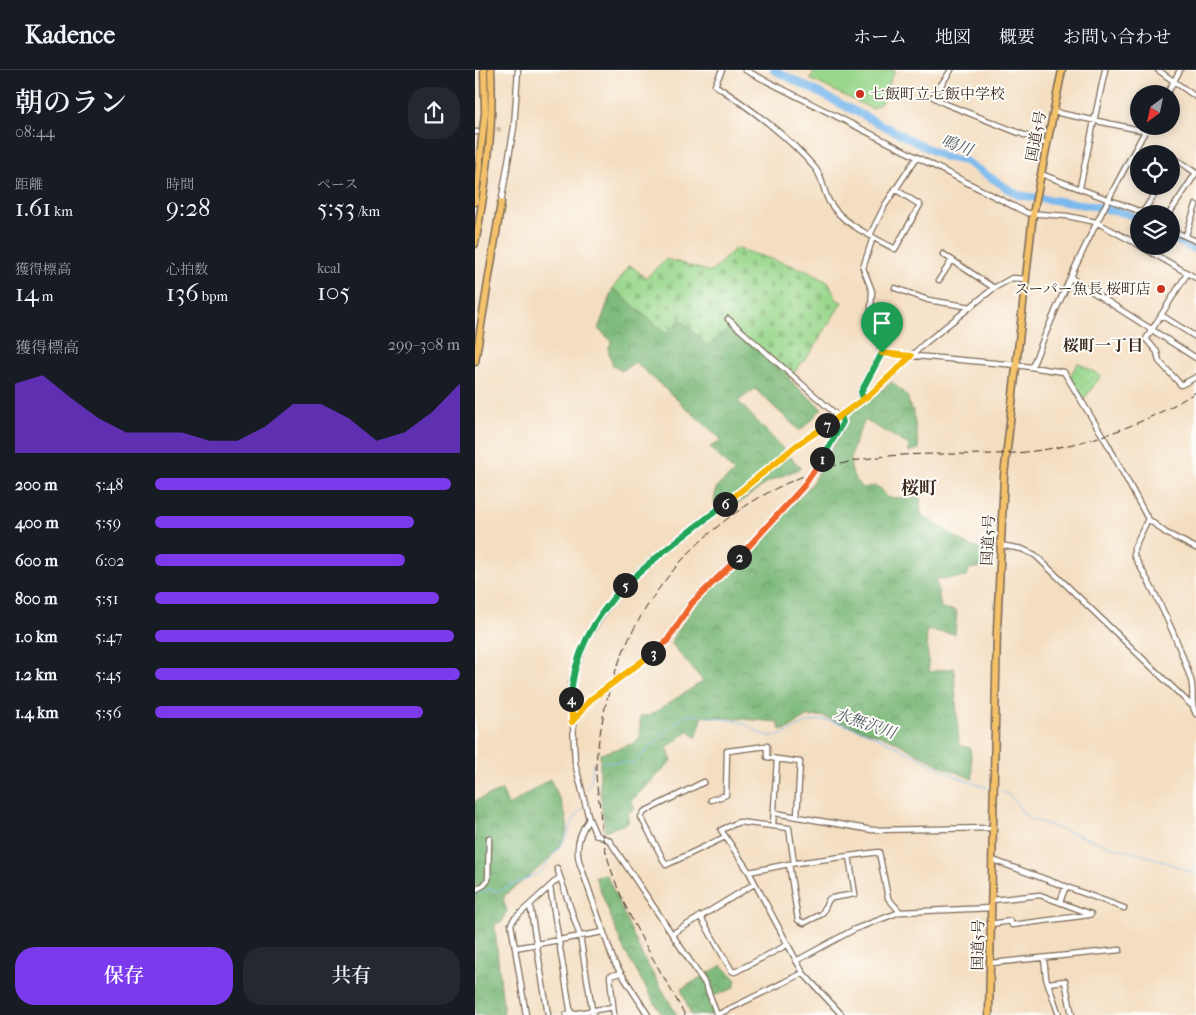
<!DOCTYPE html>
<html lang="ja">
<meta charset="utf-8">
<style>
:root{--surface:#171b24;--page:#242831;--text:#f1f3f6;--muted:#9ea1a6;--line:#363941;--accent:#7c3aed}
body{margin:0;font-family:"IM FELL French Canon","Noto Serif JP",serif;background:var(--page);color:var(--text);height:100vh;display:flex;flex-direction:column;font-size:19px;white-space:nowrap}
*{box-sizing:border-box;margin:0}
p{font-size:16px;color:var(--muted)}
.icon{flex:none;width:28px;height:28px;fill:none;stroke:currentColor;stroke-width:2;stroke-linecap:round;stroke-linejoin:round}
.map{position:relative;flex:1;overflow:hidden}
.drawer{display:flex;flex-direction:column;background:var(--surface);width:475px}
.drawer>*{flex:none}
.needle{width:32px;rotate:213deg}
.tools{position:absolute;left:655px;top:15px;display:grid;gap:10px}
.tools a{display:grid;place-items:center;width:50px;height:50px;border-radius:50%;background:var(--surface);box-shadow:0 2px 12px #0003;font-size:25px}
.pin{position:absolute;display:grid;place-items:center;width:42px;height:42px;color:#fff;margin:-51px -21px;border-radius:50% 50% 50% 0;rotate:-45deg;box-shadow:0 0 5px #0007}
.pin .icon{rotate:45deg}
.km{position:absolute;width:25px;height:25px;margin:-12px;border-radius:50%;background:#222;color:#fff;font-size:14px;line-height:25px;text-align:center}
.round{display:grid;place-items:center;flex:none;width:52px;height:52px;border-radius:20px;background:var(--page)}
.headline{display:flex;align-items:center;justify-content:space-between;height:85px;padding:0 15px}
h1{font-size:28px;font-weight:600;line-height:38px}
.metrics{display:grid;grid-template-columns:repeat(3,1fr);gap:8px;height:85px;padding:5px 15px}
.metrics div{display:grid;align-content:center}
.metrics b{font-size:25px;font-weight:600}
.metrics small{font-size:14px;font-weight:400}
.metrics p{font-size:14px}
.chart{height:140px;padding:10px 15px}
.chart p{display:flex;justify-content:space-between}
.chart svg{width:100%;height:90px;margin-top:5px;fill:var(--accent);opacity:.7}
.cta{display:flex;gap:10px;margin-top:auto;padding:10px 15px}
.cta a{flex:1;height:58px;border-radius:20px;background:var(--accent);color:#fff;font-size:20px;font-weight:600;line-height:58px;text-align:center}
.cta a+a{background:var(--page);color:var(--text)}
ul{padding:0 15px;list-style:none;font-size:16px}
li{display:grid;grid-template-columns:80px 60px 1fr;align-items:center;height:38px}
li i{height:12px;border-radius:6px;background:var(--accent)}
header{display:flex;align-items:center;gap:30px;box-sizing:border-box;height:70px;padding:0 25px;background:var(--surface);border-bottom:1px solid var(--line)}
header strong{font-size:24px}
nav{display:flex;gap:28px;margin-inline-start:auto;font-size:18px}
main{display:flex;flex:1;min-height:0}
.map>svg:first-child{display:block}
</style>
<header>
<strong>Kadence</strong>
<nav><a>ホーム</a><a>地図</a><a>概要</a><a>お問い合わせ</a></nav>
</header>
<main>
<section class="drawer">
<div class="headline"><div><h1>朝のラン</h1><p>08:44</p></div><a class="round"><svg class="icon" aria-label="share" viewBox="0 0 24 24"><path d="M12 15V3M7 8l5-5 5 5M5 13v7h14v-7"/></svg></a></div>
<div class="metrics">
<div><p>距離</p><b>1.61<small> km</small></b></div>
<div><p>時間</p><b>9:28</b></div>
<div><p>ペース</p><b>5:53<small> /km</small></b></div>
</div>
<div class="metrics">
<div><p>獲得標高</p><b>14<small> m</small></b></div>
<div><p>心拍数</p><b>136<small> bpm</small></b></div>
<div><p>kcal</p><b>105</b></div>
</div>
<div class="chart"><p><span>獲得標高</span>299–308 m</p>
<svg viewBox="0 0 160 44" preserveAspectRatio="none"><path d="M0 44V10L10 6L20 17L30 27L40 34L50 34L60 34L70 38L80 38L90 31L100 20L110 20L120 27L130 38L140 34L150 24L160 10V44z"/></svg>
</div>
<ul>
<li><b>200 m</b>5:48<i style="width:97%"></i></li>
<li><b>400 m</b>5:59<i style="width:85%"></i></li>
<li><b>600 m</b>6:02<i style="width:82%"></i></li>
<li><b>800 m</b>5:51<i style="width:93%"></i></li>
<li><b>1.0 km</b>5:47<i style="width:98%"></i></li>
<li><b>1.2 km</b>5:45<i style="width:100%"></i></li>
<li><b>1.4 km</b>5:56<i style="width:88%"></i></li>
</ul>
<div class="cta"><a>保存</a><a>共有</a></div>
</section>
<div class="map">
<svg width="721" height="945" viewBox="0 0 721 945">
<defs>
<pattern id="forest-crowns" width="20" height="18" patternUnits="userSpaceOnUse" patternTransform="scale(1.25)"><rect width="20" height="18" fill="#7ab878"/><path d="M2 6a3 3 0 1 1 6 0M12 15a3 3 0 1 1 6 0" fill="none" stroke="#659662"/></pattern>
<pattern id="cemetery-stones" width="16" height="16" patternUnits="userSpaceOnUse" patternTransform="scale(1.25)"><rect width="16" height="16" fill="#99d78c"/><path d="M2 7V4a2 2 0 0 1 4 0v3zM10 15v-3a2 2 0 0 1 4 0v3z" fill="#85b978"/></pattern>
<pattern id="park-dots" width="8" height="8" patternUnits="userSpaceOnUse" patternTransform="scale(1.25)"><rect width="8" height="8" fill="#99d78c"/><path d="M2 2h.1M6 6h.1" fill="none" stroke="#85b978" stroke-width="1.8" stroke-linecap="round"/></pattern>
</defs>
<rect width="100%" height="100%" fill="#fdfcf7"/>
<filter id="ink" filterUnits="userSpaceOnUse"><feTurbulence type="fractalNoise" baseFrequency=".02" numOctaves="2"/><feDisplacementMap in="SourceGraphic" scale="10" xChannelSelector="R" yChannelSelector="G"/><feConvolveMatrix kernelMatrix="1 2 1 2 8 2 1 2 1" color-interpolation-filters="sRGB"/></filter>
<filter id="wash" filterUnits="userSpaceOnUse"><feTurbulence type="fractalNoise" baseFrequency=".0096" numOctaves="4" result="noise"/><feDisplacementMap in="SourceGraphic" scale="20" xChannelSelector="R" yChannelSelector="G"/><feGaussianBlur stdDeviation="1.12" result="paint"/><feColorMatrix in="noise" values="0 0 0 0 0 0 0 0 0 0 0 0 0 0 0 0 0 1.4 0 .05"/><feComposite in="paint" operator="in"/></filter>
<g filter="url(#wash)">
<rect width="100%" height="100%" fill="#f4dec1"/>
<path fill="#99d78c" stroke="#6a8055" d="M340,0h80l-14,33 -9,6 -62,-30z"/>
<path fill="url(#forest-crowns)" stroke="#5a714b" d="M138,218l53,46 14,-14 51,7 91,82 -22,22 -45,-42 -17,12 63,67 -33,14 -45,32 -9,-11 2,-15 18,-16 -24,-25 12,-7 -87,-78 -13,9 -9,-5 -5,-17 4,-8 -14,-12z
M417,312l15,14 4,14h2l6,39 -10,3v-7l-44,-25c-11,23 -25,48 -2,68 14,-3 17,-3 24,10l33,-1 1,18 49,31 19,6 3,13 -23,4 -2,8 -31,2 5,29 16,3 -2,23 -29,-4 3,42 25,-4 5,77 11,3 3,31 -30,-12 -53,-28 -68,-23 -16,1 -20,13h-6l-2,-8 -75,-6 -7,22 -7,-8 -22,18 5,13 -41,40 4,7 -7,5v10l-23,8 -5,-40v-37l35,-11 5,-6v-21h9l54,-35 -31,-37v-5l20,-29 119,-125 42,-73z
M75,709c6,13 15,29 17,44 4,26 -44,57 -62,72l-2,6 4,9 -5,12 -7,2v7l9,84h-29v-214l27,-11 6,16z
M131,804l36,81 35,60h-15l-38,-65 -29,-73z
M247,895l14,15 -2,8 -24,9 5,18h-24l-10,-26z"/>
<path fill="url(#cemetery-stones)" stroke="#6a8055" d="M261,178l73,23 20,12 8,17 5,2 -28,46 -25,31 -58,-52 -23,19 -28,-26 -14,14 -53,-46 17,-23 16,13 20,-19 45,13z"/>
<path fill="url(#park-dots)" stroke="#6a8055" d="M603,293l23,13 -17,23 -14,-23z"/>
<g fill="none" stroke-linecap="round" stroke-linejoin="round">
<path stroke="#7ab9ee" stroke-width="1" d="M126,692l32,1 53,-49c17,3 36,4 53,8 11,3 17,12 31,14 20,3 33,-21 61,-15 56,13 102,51 157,67
M112,719l4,-7 2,-19
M526,721c16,4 16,21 30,28l82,28 42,11 41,16
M0,825l14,-6 10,2 40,-18 26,-33 9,-21 9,-11"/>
<path stroke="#7ab9ee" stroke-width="8" d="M299,0l171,87 20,4 53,34 75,11 35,8 11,5
M696,168l25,12"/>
</g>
</g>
<g filter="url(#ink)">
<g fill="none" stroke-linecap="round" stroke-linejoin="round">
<path stroke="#cfbaa0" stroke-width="4.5" stroke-dasharray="4.5 2" stroke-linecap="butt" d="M2,62l24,-3"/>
<g stroke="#7c6957" stroke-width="7">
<path id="minor" d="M247,0l-7,15c36,24 71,49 100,83 8,9 8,24 15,35 14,22 43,34 65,46l25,-44 -25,-16
M270,0l282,143 40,3 29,6 43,23
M476,0l-18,27 13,7 101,40
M683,0l38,27
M692,24l13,-24
M579,42l91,19
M0,62h2
M566,104l106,40
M605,117l25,-117
M26,133l13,-76 4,-57
M668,142l17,-26
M694,144l27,-41 -19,-13 -6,10
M696,160l25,11
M395,165l15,-30 32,-48
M711,165l10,-30
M665,176l56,32
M468,184l51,34
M712,204l-41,65 11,13 2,9 22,24 15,-8
M596,208l125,80
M464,210l13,-20
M420,218l33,12 43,7
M686,245l35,22
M253,249l111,98
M407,283l135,12 47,7 43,71 41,76 18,14 30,15
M557,297c33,-83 72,-163 116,-241
M388,329l-3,-7 22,-39 -11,-43 1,-19 -9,-23 10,-31
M345,394l23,-41 -2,-8
M673,449l-14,29v8c23,39 43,81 57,124 4,13 -2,22 5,34
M525,475l22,4 13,6 156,150
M97,651l18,-20 77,-60 25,-38 74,-74 43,-50
M229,712l-60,30 -3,5 25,48 59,-28
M236,730l15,-5 1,-44 40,-5v11l10,2
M300,743l97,17 122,-2
M114,749c-9,13 -14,26 -10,42l35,101 34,53
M298,755l4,-66 23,3 -3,55
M518,790l131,48
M319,793l-5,-35 -50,-6 -18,8 28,42 54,101 39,42
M314,794l9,56 6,3 18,-9 7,-15 3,-1 23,-4 -6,-38
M82,798l23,68 13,79
M274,802l40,-8 90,-12 9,46 12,14
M75,817l21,128
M0,820l9,-5 4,-5 1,-42
M517,830l48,-5 51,19
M585,832l6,-16
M55,835l18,110
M225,846l32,55 3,1 52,-27
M516,854l19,-3 2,4 77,-10
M197,864l82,-50
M40,878l88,-16
M569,888l2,20 13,37
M321,891l59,-32 45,-17 92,-4
M516,893l129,-13
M573,913l17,-2 7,34
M51,945l-15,-91 3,-5 46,-42
M91,945l47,-8
M139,945l-4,-39 10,-3
M242,945l-11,-30 -97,-145 -13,-5 -7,-16 -14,-56 -4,-80 15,-43 26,-40 24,-26 28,-23 78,-60 55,-46 75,-52 52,-49 70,-56 18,-10 14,1
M242,945l86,-42"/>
</g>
<g stroke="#7c6957" stroke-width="9">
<path id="highway" d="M0,132l10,-89 -1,-43
M0,174c11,-57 19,-116 16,-174
M0,292l26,-159
M514,945l8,-385 7,-154 29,-262 29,-144"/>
</g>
<use href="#minor" stroke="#fff" stroke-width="4.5"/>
<use href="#highway" stroke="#f4c26a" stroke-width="6"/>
<path stroke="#3b2a1e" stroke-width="1" stroke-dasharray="8 4" stroke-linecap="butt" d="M210,945c-32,-59 -68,-109 -82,-176 -3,-11 -2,-21 -3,-32 -2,-12 -4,-24 -4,-37 0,-16 3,-31 6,-47 22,-127 120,-232 247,-261 49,-11 98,-7 147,-8 72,-2 140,-24 200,-62"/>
<g stroke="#7c6957" stroke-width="7" stroke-linecap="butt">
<path id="minor-bridge" d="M334,409l11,-15"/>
</g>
<use href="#minor-bridge" stroke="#fff" stroke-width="4.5"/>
</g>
</g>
<g fill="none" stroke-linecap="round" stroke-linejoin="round" filter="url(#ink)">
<g stroke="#fff" stroke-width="10">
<path id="split-1" d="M347,389l21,-37 -2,-6 22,-17 -2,-7 21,-39"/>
</g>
<g stroke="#fff" stroke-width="10">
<path id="split-2" d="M264,487l64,-70 19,-28"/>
</g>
<g stroke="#fff" stroke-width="10">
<path id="split-3" d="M178,583l14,-12 25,-38 47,-46"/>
</g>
<g stroke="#fff" stroke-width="10">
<path id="split-4" d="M96,629l1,23 18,-22 63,-47"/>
</g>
<g stroke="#fff" stroke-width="10">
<path id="split-5" d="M96,629c1,-43 24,-83 54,-114"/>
</g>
<g stroke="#fff" stroke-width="10">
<path id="split-6" d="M150,515l39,-34 61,-47"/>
</g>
<g stroke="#fff" stroke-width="10">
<path id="split-7" d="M250,434l72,-59 30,-20"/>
</g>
<g stroke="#fff" stroke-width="10">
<path id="split-8" d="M352,355l45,-32 39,-37 -29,-3"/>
</g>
<use href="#split-1" stroke="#22a559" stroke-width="6"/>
<use href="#split-2" stroke="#f0652b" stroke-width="6"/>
<use href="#split-3" stroke="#f0652b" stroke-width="6"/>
<use href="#split-4" stroke="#f5b400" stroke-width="6"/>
<use href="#split-5" stroke="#22a559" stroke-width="6"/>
<use href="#split-6" stroke="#22a559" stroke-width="6"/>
<use href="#split-7" stroke="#f5b400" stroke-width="6"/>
<use href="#split-8" stroke="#f5b400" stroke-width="6"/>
</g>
<g fill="#c8321e" stroke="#fdfcf7" stroke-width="2">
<circle cx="385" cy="24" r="5"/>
<circle cx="686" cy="219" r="5"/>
</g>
<g text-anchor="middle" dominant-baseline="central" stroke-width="4" stroke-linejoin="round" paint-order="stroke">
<g font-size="15" fill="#3b2a1e" stroke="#fdfcf7" text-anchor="start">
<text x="395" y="24">七飯町立七飯中学校</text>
<text x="676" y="219" text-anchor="end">スーパー魚長 桜町店</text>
</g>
<g font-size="15" fill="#3b2a1e" stroke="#fdfcf7">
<text transform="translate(561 66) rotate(-79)">国道5号</text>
<text transform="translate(513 470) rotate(-87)">国道5号</text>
<text transform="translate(503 875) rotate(-89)">国道5号</text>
</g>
<g font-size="16" font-style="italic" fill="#515c67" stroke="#fdfcf7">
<text transform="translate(482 75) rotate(21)">鳴川</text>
<text transform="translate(390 653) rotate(19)">水無沢川</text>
</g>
<g font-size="16" font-weight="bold" fill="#3b2a1e" stroke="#fdfcf7">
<text x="628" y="275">桜町一丁目</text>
</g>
<g font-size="18" font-weight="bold" fill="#3b2a1e" stroke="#fdfcf7">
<text x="444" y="418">桜町</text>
</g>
</g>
</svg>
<div class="tools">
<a><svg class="needle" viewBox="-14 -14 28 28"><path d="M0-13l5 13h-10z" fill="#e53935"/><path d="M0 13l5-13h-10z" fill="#9ea1a6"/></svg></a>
<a><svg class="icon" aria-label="locate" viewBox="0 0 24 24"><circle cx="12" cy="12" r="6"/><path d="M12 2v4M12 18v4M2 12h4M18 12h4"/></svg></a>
<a><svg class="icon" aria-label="layers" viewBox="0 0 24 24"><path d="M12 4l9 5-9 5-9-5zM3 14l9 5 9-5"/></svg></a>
</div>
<div class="pin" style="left:407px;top:283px;background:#1e9e55"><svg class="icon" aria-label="arrive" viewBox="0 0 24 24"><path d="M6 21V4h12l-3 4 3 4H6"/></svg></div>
<b class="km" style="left:347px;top:389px">1</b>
<b class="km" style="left:264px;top:487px">2</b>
<b class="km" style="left:178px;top:583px">3</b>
<b class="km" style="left:96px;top:629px">4</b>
<b class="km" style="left:150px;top:515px">5</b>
<b class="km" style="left:250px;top:434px">6</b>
<b class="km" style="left:352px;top:355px">7</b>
</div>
</main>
